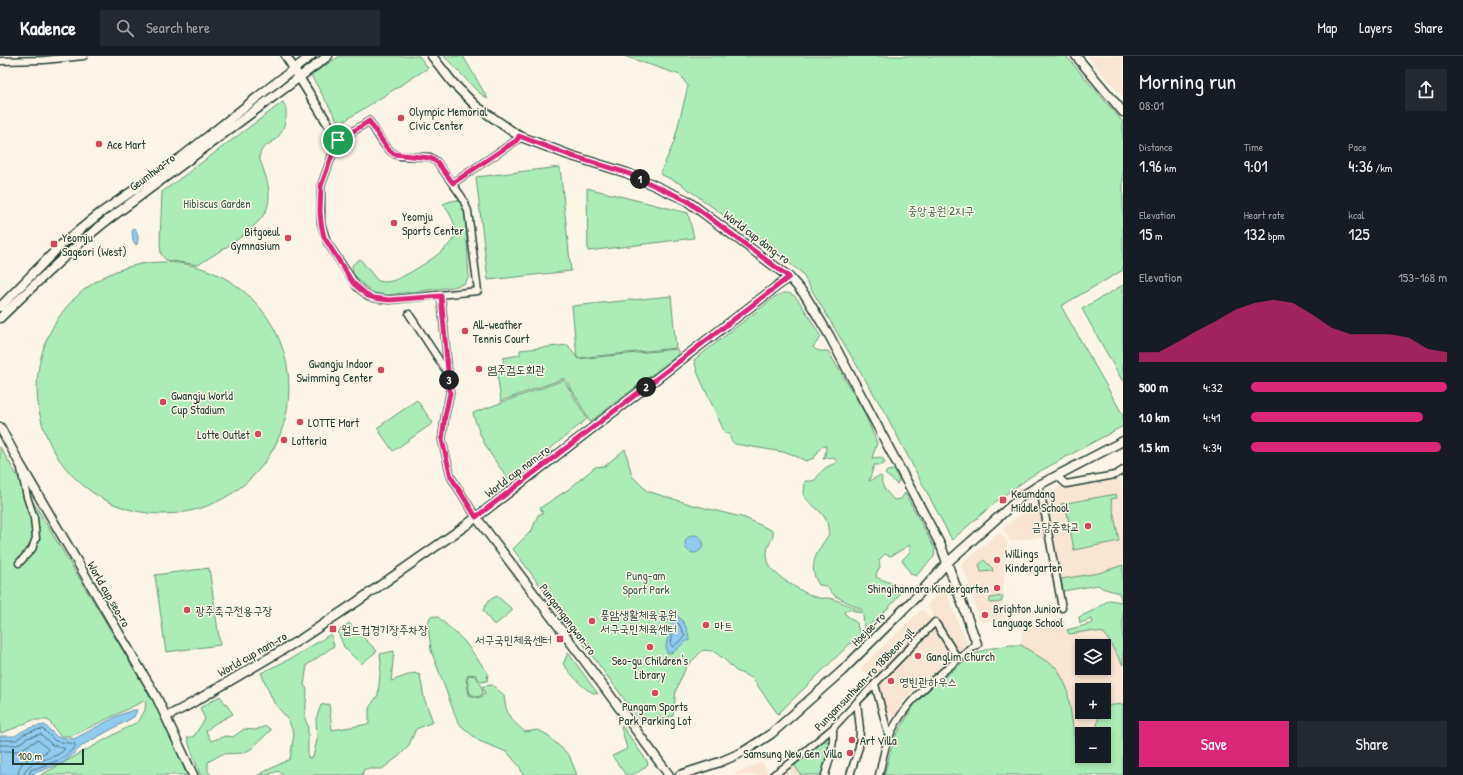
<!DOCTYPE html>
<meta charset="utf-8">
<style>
:root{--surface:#171b24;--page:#242831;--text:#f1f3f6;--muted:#9ea1a6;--line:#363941;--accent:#db2777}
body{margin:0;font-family:"Patrick Hand","Poor Story",sans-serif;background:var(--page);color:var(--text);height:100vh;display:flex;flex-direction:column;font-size:15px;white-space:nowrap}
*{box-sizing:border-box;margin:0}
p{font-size:13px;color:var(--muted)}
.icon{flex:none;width:22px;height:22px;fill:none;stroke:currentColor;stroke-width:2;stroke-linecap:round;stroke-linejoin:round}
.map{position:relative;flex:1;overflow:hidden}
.sheet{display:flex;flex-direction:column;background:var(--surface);width:340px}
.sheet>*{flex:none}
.controls{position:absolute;left:1075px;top:583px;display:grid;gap:8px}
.controls a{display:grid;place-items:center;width:36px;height:36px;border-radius:0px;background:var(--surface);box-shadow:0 2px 6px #0003;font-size:20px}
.scale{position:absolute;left:12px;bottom:10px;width:72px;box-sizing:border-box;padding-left:4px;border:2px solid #1f3d34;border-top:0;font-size:11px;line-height:14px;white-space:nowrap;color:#1f3d34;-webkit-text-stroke:3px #fcf5e5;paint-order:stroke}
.pin{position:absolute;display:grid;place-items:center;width:34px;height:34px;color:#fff;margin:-17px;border:2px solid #fff;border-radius:50%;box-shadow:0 1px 4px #0007}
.km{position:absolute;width:20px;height:20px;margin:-10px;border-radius:50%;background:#222;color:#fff;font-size:11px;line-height:20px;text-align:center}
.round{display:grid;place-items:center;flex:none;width:42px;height:42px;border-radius:0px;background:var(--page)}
.summary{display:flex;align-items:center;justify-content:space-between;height:68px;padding:0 16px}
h1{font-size:22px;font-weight:600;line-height:30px}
.stats{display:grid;grid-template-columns:repeat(3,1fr);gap:6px;height:68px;padding:4px 16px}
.stats div{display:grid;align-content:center}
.stats b{font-size:17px;font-weight:600}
.stats small{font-size:11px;font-weight:400}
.stats p{font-size:11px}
.chart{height:112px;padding:8px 16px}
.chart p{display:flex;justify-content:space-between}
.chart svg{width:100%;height:72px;margin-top:4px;fill:var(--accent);opacity:.7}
.button{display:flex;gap:8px;margin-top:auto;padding:8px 16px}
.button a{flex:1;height:46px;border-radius:0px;background:var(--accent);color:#fff;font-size:16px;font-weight:600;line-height:46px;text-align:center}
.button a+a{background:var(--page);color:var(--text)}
ul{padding:0 16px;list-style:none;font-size:13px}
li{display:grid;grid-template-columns:64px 48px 1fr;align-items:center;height:30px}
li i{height:10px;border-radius:5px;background:var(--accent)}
header{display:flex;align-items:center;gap:24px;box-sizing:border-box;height:56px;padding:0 20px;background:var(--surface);border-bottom:1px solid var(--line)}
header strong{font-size:19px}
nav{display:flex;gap:22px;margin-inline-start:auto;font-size:14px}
.search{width:280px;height:36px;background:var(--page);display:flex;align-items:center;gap:10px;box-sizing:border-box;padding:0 14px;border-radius:0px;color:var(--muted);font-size:15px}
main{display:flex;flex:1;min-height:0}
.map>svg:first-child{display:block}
</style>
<header>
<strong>Kadence</strong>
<div class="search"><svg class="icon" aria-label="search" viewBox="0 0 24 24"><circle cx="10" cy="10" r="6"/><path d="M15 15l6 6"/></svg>Search here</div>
<nav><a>Map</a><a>Layers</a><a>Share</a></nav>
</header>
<main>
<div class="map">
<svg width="1123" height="719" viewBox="0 0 1123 719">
<rect width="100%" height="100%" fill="#fcf5e5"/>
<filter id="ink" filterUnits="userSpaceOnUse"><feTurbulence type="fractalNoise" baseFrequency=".025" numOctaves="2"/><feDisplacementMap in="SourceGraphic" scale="8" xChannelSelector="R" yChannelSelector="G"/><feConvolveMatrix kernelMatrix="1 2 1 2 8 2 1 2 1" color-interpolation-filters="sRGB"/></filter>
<g filter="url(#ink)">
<path fill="#f9e5d1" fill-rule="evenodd" d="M1087,0h36v41z
M1119,420l4,17v72l-24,8 -38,6 -14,-82 1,-3 16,-9z
M1038,446l2,1 5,34 -35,4 -7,-12 24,-20z
M999,476l8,9 -4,54 2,24 -22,3 -4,-3 -12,-42 -7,-12z
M942,533h3l16,41 6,12v4l-9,6 -3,-1 -28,-46z
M922,553l11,12 -59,60 -14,-13z
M1064,564l5,14 20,-3 15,2 19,32v39l-19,2v-16h-22v22h18l-3,19 -2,3h-13v13h-6l-9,-59 -10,-20 -36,-23 2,-20zM1082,590h22v22h-22z
M934,572h2l18,28 -38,32 -12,13 -9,16h-1l-9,-5 -7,-27z
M762,706l7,12 -2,1h-35z
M793,707l8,12h-24z"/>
<path fill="#acedb7" stroke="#669576" d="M340,0h79l9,12 -87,55 -4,-3 -25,-43v-3z
M444,0h19l25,43 -11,-8z
M624,0h442l57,66v148l-62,36 62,109v11l-90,49 -34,24 -47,41 -68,-129 -83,-139 -120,-88 -21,-10 14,-32 14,-56 -8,-11z
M283,46c7,10 1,30 -7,37 -8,7 -14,6 -17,18 5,15 13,32 9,48 -4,22 -52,48 -70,60l-32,-5 -5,-6 -1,-12 2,-50z
M560,111l11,104 -83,9 -12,-103z
M587,132l101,25 6,25 -106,13z
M458,144l7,9 4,68 -5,7 -11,3 -66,8 -13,-2 -11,-8 -10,-12 -1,-8 8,-6 17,21c5,3 12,2 18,0 13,-5 57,-31 60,-45 2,-11 -6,-23 -12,-31l8,-3z
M37 332a126 126 0 1 1 252 0a126 126 0 1 1-252 0Z
M1123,229v97l-41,-73z
M783,237c4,0 7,0 10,2 7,4 22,33 28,42l-8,10c4,5 9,4 15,4l35,59 14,33 -5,15 10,-1 3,6 -3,2h-8l-5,16 10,-5 3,1c-2,10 6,16 12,23l7,-1 4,-6 30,56 -1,8 -18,19 -5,-2 -9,-14 8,-8v-7l-19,11 -6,-2 -6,6 1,7 -3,5 -1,5c7,4 14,4 21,10h4c0,14 -27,33 -37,43l-1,-16 -2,-5 -26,-13 -9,-10 -7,-1c-13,-20 -1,-34 10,-51 -1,-4 -1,-10 -3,-14 -3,-8 -16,-16 -22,-24l1,-15c14,1 10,-4 18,-11 3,-4 10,-5 14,-8l-4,-5 -10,2 2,-3 1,-10 -5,1 -7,11 -8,3 -17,-8 -54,-9 -4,-4 -2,-7h-4l-27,-59 -4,-14 82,-64z
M671,240l5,52 -99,10 1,1 99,-10 2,5 -89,68 -11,-20 -14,-24 -64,23 -4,-28 8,-1 -2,-14 17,-3v-5l48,-5 9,13 -5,-52z
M564,324l23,39 -77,62c-17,-22 -30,-40 -37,-68z
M417,344l16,23 -40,28 -16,-23z
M0,391l160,265 27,63h-146l98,-54 6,-11 1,-10 -74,36h-12l-12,-16h-15l-18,8 -14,5 -1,-2z
M625,393l7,27 15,15 46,14 52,13 28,13c1,6 -2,9 -4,14 -3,6 -2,13 0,19 3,11 36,30 47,33 4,2 8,1 12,1 8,1 25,9 32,13v2l-11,-4 -5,3 1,2 13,10 -1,1 3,9 -82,80 -26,-36 -16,-7 -12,-12 -11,-8 -10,-1 -17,17 -10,23 -3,26 -31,7 -129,-174 19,-19 6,-15 5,-2 -3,-5 29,-19 26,-22 10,-1z
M893,414l2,1 4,10 -2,3 -2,-1 -1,-2 -9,-7 2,-3z
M1116,438l1,4 -6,1 8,42 -45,9 -8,-43 -4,1 -1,-4z
M984,504l8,8 1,3 -12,1 -2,-7z
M1123,509v100l-19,-32 -15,-2 -20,3 -2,-4 26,-7 -1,-4 -12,4 -1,-6 13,-6 17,-11 13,2 -3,-9 -17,-5 -4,-3 -35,6 -2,-12 38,-6z
M209,512l11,77 -54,7 -11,-77z
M497,540l16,14 -18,15 -3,-2 -9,-13 6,-10z
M1003,540l-2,6 -11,1v-5z
M437,560l27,25 24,32 -1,8 -6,1 -5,-7 -7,-1 -3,5 3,16 9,3 7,-3 -2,-9 9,-1 12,10c2,20 6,24 21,37l13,-2 8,4 23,21 8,20h-54l-3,-8 -13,-15 -28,-11 -21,-18 -27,-73 -3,-26 2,-7z
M349,567l28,28 -16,13 -17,-17 -6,-15z
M331,578l3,12 -27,19 -3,20 3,4 -2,30 3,7v32l5,-1 4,-17 -1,-21 5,-14 8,-1 3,26 37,-6v-16l9,-13 3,-32 -1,-9 14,-3 -3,30 23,-8 6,2 4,23 9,24 -17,7 -8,18 -10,10 -16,12h-18l-2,6h-79l-5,-4 -10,4h-10l32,-16 4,-25 -6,-15 -14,-16 -13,-30 31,-15z
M1010,589h11l36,23 10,20 9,59h6v9h22v-22h-9l5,-22h4v-6l19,-2v71h-239l10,-36 20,-34 19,-19 38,-30 16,-7z
M568,597l1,1 29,40c-14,-2 -26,-20 -35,-30z
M469,619l6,1c5,6 7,10 8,18l-5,3 -8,-3 -3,-15z
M220,640l13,18 -19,10 -8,7 5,10 14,-5 8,1 11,-8 11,1 11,-4 5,4 -20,19 -8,4 -21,1 -14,8v10l4,3h-12l-13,-37 7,-2 11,-17 -5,-11z
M622,670l25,35 1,3c-5,6 -13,11 -22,11l-14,-19 15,-7c-1,-4 -5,-19 -6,-21z
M825,685h3c5,11 -3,24 -7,34h-20l-8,-12 28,-21z"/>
<path fill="#90caef" stroke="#6392a4" d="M135,172c3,6 4,10 2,16l-1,1 -3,-4 -1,-10z
M685 488a9 9 0 1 1 18 0a9 9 0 1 1-18 0Z
M674,557c8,5 15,16 15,27 -9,3 -12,14 -22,13 -3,-8 2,-18 5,-27l-4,-6v-3z
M133,654h4l-3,7 -51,28 -18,17 -35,13h-30v-39h15c9,-7 18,-10 30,-11l12,12 17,2 43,-23z"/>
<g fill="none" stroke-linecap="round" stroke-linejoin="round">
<path stroke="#4c757f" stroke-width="1" d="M676,567l3,1 6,12 -12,11 -2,-2 1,-8z
M0,684h16l8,-6 12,-4 7,-1 12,12 20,3v3l-13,12 -31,11 -2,5
M0,689h17l10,-7 14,-4 11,11 12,3v2c-10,11 -39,9 -40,25
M0,695h19l11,-7 8,-4 10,9 -1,3c-12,5 -29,7 -29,23"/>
<g stroke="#1f3d34" stroke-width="9">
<path id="street" d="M0,5l44,-1 40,-4
M369,65c8,11 16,31 30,35l31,1 7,5 25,35 6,14 10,80 -89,9 -15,-2 -6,-2 -11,-9 -30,-45 -6,-19v-37l16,-44z
M453,127l64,-43 2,-4
M441,240l9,97 -5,23 -3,24 9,37 25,40
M409,258l38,58
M1057,420l9,8 49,-9 8,-5
M1039,429l5,24 18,99
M19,507l13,-14 4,-11 -2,-20 -7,-21 -6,-28
M875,628l14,53
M773,719l19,-13 41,-34 24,-26 78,-80 23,37
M825,719c5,-16 9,-30 8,-47
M850,719l9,-28 1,-18 -3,-27
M879,719c3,-12 5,-27 10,-38 18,-42 55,-65 88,-93"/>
</g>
<g stroke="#1f3d34" stroke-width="11">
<path id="secondary" d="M286,0l52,84
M432,0l21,27 23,23 43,30 50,19 58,18 59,27 103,77 16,18 24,40 112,211 36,98
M1076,0l47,56
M0,251l61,-62 38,-31 84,-58 86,-68 42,-32
M0,262c34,-33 68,-66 105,-96l223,-166
M0,371l20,37 137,234 36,77
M476,461l102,135 91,123
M166,661l21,-11 114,-67 57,-38 107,-75 324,-249
M680,719l40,-13 23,-10 28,-18 71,-63 76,-76 30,-33 73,-65 18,-12 84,-44"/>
</g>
<use href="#street" stroke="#fcf5e5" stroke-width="6"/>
<use href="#secondary" stroke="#fcf5e5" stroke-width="8"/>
</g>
</g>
<g fill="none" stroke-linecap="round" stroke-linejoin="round" filter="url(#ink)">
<g stroke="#fff" stroke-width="8">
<path id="route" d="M369,65l18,27 7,6 36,4 7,4 16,21 64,-43 2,-4 50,19 58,18 59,27 103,77 -313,240 -25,-40 -9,-37 3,-24 5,-23 -9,-97 -52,4 -15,-2 -6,-2 -15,-13 -29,-46 -3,-14 -1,-12 1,-25 16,-44z"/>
</g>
<use href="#route" stroke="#db2777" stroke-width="5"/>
</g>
<g fill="#d1495b" stroke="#fcf5e5" stroke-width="1.5">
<circle cx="401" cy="62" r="4"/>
<circle cx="99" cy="88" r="4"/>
<circle cx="394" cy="167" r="4"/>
<circle cx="288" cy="182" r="4"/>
<rect x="50" y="184" width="8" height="8" rx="2"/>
<circle cx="465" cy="275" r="4"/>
<circle cx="479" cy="313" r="4"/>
<circle cx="381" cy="314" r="4"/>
<circle cx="163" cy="346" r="4"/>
<circle cx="300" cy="366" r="4"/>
<circle cx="258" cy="378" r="4"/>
<circle cx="284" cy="384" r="4"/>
<rect x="999" y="440" width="8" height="8" rx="2"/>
<circle cx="1088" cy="470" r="4"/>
<circle cx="997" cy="504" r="4"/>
<circle cx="997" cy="532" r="4"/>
<circle cx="187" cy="554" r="4"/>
<circle cx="985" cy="559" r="4"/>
<circle cx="592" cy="565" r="4"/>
<circle cx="706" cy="569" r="4"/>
<rect x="329" y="569" width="8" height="8" rx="2"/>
<rect x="556" y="579" width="8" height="8" rx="2"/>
<circle cx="650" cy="591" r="4"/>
<circle cx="918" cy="600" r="4"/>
<circle cx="891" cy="625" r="4"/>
<circle cx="655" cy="637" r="4"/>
<circle cx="852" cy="684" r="4"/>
<circle cx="850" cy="697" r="4"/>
</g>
<g text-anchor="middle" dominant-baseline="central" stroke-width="3" stroke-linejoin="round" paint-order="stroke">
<g font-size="12" fill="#1f3d34" stroke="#fcf5e5" text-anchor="start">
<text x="409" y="55">Olympic Memorial<tspan x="409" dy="14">Civic Center</tspan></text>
<text x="107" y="88">Ace Mart</text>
<text x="402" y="160">Yeomju<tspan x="402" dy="14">Sports Center</tspan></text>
<text x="280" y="175" text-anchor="end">Bitgoeul<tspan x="280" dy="14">Gymnasium</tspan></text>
<text x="62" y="181">Yeomju<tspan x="62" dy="14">Sageori (West)</tspan></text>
<text x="473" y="268">All-weather<tspan x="473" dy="14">Tennis Court</tspan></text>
<text x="373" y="307" text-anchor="end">Gwangju Indoor<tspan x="373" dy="14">Swimming Center</tspan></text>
<text x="487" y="313">염주검도회관</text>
<text x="171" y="339">Gwangju World<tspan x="171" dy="14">Cup Stadium</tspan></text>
<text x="308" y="366">LOTTE Mart</text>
<text x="250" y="378" text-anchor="end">Lotte Outlet</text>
<text x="292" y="384">Lotteria</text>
<text x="1011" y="437">Keumdang<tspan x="1011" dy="14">Middle School</tspan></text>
<text x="1080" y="470" text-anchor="end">금당중학교</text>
<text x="1005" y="497">Willings<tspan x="1005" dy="14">Kindergarten</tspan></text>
<text x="989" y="532" text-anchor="end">Shingihannara Kindergarten</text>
<text x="993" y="552">Brighton Junior<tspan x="993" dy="14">Language School</tspan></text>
<text x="195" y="554">광주축구전용구장</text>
<text x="600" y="558">풍암생활체육공원<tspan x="600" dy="14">서구국민체육센터</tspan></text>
<text x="714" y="569">마트</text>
<text x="341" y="573">월드컵경기장주차장</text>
<text x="552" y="583" text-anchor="end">서구국민체육센터</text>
<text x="926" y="600">Ganglim Church</text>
<text x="650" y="604" text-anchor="middle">Seo-gu Children's<tspan x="650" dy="14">Library</tspan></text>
<text x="899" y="625">영빈관하우스</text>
<text x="655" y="650" text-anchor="middle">Pungam Sports<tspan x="655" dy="14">Park Parking Lot</tspan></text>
<text x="860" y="684">Art Villa</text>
<text x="842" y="697" text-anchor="end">Samsung New Gen Villa</text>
</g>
<g font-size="12" fill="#1f3d34" stroke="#fcf5e5">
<text transform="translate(152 116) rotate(-37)">Geumhwa-ro</text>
<text transform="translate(757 181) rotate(37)">World cup dong-ro</text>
<text transform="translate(517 415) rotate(-37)">World cup nam-ro</text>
<text transform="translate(109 538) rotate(60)">World cup seo-ro</text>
<text transform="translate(568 563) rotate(53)">Pungamgongwon-ro</text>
<text transform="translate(868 573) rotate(-45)">Hoejae-ro</text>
<text transform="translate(252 598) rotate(-30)">World cup nam-ro</text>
<text transform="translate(864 623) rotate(-46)">Pungamsunhwan-ro 188beon-gil</text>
</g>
<g font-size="12" fill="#3b604e" stroke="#fcf5e5">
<text x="217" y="147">Hibiscus Garden</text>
<text x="941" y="154">중앙공원 2지구</text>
<text x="646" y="519">Pung-am<tspan x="646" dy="14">Sport Park</tspan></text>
</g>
</g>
</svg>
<div class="controls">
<a><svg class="icon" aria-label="layers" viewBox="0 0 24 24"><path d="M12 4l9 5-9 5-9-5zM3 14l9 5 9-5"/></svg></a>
<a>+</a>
<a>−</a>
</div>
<div class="scale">100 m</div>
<div class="pin" style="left:338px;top:84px;background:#1e9e55"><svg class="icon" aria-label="arrive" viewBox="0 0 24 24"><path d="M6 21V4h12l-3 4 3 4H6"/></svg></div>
<b class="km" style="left:640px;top:123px">1</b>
<b class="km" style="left:646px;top:331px">2</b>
<b class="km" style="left:449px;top:324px">3</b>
</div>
<section class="sheet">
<div class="summary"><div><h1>Morning run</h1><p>08:01</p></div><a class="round"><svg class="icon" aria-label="share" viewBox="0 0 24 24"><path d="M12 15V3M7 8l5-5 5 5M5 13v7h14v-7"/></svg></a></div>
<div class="stats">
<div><p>Distance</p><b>1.96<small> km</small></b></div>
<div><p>Time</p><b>9:01</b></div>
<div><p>Pace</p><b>4:36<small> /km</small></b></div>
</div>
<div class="stats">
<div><p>Elevation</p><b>15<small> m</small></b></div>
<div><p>Heart rate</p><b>132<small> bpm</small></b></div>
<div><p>kcal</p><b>125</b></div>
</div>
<div class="chart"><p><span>Elevation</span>153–168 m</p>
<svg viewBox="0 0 160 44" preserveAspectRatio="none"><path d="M0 44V38L10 38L20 32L30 25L40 19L50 12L60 8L70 6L80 8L90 15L100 23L110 27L120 27L130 27L140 29L150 36L160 38V44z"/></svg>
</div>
<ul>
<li><b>500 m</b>4:32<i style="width:100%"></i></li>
<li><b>1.0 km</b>4:41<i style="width:88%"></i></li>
<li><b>1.5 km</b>4:34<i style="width:97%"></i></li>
</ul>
<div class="button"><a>Save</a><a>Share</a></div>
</section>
</main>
